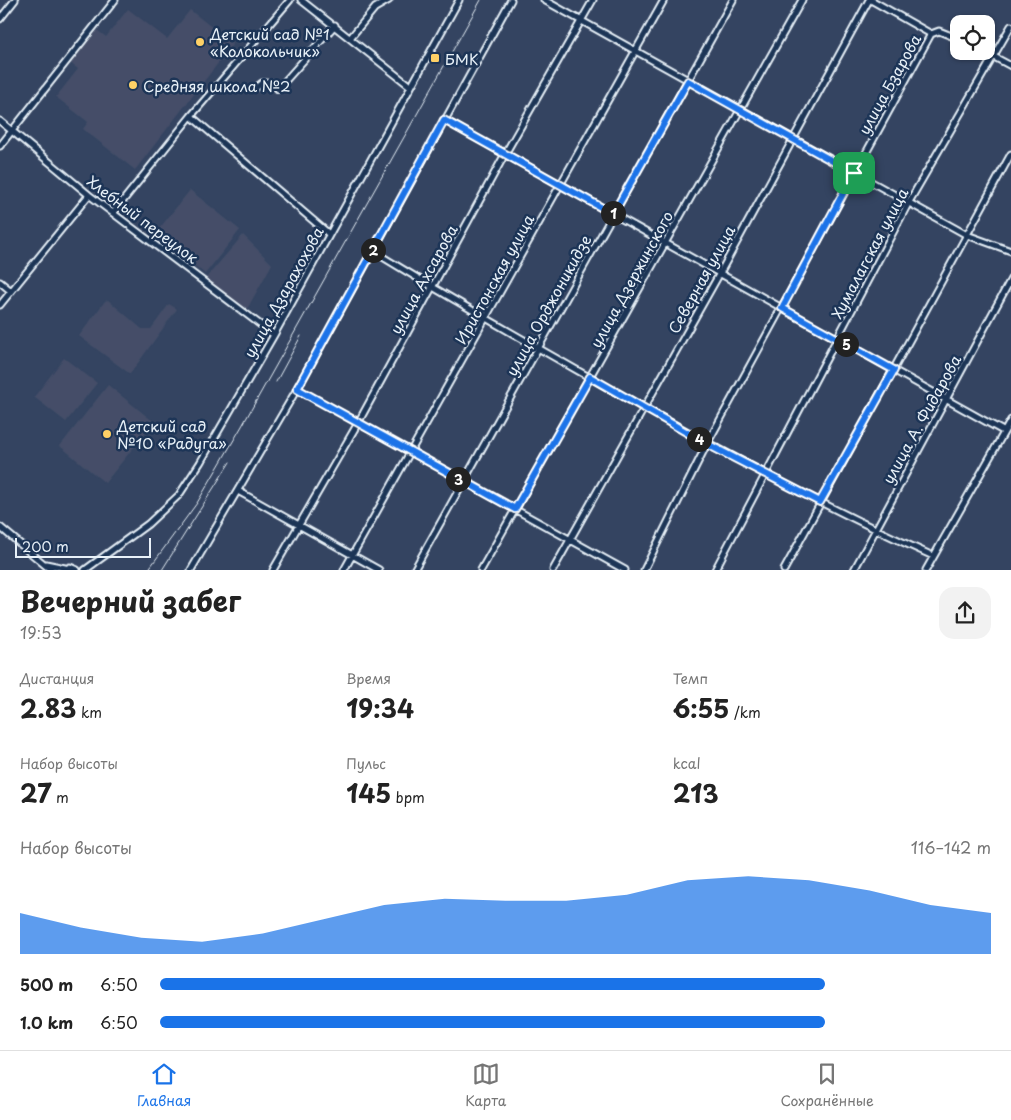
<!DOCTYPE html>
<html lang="ru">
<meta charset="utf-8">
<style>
:root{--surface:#fff;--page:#f2f2f2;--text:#222;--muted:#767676;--line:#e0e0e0;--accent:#1a73e8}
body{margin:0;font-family:"Playpen Sans",sans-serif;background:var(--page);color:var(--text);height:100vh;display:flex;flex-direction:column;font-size:19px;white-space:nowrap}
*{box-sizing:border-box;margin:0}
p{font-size:16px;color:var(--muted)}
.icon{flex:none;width:28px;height:28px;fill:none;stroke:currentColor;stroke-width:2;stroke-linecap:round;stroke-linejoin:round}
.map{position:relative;height:570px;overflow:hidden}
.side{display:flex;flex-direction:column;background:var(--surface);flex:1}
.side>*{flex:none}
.controls{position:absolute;left:950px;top:15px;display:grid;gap:10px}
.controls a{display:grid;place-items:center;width:45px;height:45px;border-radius:10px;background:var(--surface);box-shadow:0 1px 4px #0004;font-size:25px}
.scale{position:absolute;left:15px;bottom:12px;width:136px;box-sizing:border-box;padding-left:5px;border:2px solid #e8f1f8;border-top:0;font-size:14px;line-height:18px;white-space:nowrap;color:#e8f1f8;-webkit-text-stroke:4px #1d3557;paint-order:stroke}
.pin{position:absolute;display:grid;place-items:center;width:42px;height:42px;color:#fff;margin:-21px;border-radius:10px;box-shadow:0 2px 8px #0006}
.km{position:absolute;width:25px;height:25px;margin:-12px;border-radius:50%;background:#222;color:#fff;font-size:14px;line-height:25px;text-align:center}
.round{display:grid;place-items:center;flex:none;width:52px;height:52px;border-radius:15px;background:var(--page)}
.summary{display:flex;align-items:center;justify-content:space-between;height:85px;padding:0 20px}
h1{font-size:28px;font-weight:700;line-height:38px}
.metrics{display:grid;grid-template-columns:repeat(3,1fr);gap:8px;height:85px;padding:5px 20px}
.metrics div{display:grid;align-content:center}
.metrics b{font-size:25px;font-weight:700}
.metrics small{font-size:14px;font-weight:400}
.metrics p{font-size:14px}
.chart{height:140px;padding:10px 20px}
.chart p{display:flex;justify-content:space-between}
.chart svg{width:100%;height:90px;margin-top:5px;fill:var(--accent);opacity:.7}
ul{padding:0 20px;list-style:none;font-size:16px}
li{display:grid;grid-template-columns:80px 60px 1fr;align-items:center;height:38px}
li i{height:12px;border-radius:6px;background:var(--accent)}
.dock{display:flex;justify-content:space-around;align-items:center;height:70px;border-top:1px solid var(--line);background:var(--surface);font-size:14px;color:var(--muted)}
.dock a{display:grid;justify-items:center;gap:2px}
.dock .current{color:var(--accent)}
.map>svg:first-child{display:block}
</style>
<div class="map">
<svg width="1011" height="570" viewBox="0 0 1011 570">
<rect width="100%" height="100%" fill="#344461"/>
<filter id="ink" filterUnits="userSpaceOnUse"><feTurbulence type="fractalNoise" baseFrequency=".02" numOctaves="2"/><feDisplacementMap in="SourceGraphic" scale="10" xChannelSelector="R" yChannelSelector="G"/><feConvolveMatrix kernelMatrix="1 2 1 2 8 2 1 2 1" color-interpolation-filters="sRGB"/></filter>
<g filter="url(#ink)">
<path fill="#444e68" d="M128,9l39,30 23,-29 43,34 -98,126 -52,-41 5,-7 -32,-25 22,-28 -8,-6 27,-33 9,7z
M190,190l50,40 -35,44 -50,-40z
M243,235l29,29 -26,47 -40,-33z
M108,300l34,29h9l18,-25 8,5 -47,65 -51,-38 26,-35z
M64,358l33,25 -31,39 -32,-25z
M108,385l46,37 -49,61 -45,-37z"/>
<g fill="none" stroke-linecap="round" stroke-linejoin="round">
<g stroke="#e8f1f8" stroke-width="9">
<path id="minor" d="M301,0l109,86
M544,0l423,235 44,16
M871,0l60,34 8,-3 20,8
M0,19l15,-19
M351,37l24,-29 14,-8
M983,51l28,15
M257,87l5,-4h11l5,6 57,-64
M191,116l138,118
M444,120l559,311
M0,121l89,74 185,140
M0,146l115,-146
M114,212l77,-96 99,-116
M373,251c74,46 149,88 225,131 110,62 220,122 335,174
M0,282l11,9
M0,305l89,-110
M297,389l328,181
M238,491l141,79
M0,527l51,43
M46,564l19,4
M63,570l7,-3 7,3
M85,570l63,-46 31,-29 21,-32 74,-128 185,-335
M191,570l106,-181 214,-389
M273,570l85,-147 147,-269 88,-154
M344,570l320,-570
M414,570l319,-570
M481,570l321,-570
M553,570l167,-297 149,-273
M644,570l63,-126 224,-410
M715,570l194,-368 102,-176
M784,570l227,-416
M854,570l157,-291
M926,570l85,-150"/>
</g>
<use href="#minor" stroke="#1d3557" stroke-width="5"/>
<path stroke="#e8f1f8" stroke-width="1" d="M276,382l25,-46
M148,570l49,-67 45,-77 239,-426
M162,570l68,-108"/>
</g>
</g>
<g fill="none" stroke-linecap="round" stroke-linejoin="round" filter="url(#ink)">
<g stroke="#fff" stroke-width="10">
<path id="route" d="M688,81l166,92 -72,135 112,62 -74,132 -113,-58 -117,-67 -75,132 -218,-120 147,-269 169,94z"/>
</g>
<use href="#route" stroke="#1a73e8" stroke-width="6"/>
</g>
<g fill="#ffd166" stroke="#1d3557" stroke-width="2">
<circle cx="200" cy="42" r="5"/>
<rect x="430" y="53" width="10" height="10" rx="2.5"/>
<circle cx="133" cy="85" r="5"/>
<circle cx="107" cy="434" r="5"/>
</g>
<g text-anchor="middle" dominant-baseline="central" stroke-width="5" stroke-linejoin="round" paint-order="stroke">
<g font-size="15" fill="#e8f1f8" stroke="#1d3557" text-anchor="start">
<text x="210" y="33">Детский сад №1<tspan x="210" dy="17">«Колокольчик»</tspan></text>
<text x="445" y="58">БМК</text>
<text x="143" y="85">Средняя школа №2</text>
<text x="117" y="425">Детский сад<tspan x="117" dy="17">№10 «Радуга»</tspan></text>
</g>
<g font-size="15" fill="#e8f1f8" stroke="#1d3557">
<text transform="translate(889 84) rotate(-61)">улица Бзарова</text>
<text transform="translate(143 219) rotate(37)">Хлебный переулок</text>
<text transform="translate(869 253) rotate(-62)">Хумалагская улица</text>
<text transform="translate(423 279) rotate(-61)">улица Ахсарова</text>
<text transform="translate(494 279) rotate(-61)">Иристонская улица</text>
<text transform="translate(631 279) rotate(-61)">улица Дзержинского</text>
<text transform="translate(701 279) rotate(-61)">Северная улица</text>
<text transform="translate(283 292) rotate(-61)">улица Дзарахохова</text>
<text transform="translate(548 305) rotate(-61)">улица Орджоникидзе</text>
<text transform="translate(921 419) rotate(-61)">улица А. Фидарова</text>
</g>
</g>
</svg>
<div class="controls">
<a><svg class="icon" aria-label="locate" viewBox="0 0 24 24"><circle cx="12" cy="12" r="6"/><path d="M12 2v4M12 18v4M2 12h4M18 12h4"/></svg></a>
</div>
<div class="scale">200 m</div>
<div class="pin" style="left:854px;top:173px;background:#1e9e55"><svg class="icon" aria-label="arrive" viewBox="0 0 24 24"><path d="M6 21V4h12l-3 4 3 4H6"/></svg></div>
<b class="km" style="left:613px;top:213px">1</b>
<b class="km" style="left:373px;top:250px">2</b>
<b class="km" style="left:458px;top:479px">3</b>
<b class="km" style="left:699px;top:439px">4</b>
<b class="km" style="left:846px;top:344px">5</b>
</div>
<section class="side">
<div class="summary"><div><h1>Вечерний забег</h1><p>19:53</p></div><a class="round"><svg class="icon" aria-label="share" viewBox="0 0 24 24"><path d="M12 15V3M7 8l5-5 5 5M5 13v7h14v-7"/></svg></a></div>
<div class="metrics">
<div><p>Дистанция</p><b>2.83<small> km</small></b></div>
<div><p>Время</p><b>19:34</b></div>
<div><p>Темп</p><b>6:55<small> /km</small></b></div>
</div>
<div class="metrics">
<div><p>Набор высоты</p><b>27<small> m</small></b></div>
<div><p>Пульс</p><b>145<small> bpm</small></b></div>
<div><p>kcal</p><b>213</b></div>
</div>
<div class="chart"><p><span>Набор высоты</span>116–142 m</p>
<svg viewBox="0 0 160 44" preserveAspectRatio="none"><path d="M0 44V24L10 31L20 36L30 38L40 34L50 27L60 20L70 17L80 18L90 18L100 15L110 8L120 6L130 8L140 13L150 20L160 24V44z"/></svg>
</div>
<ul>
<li><b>500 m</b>6:50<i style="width:80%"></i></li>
<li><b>1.0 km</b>6:50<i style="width:80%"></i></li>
</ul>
</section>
<nav class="dock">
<a class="current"><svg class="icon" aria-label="home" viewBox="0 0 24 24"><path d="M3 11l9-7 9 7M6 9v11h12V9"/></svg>Главная</a>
<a><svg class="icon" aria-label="map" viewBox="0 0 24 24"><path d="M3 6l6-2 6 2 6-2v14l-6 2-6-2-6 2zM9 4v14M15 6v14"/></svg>Карта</a>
<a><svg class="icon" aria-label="saved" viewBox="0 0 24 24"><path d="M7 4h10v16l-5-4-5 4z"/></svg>Сохранённые</a>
</nav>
